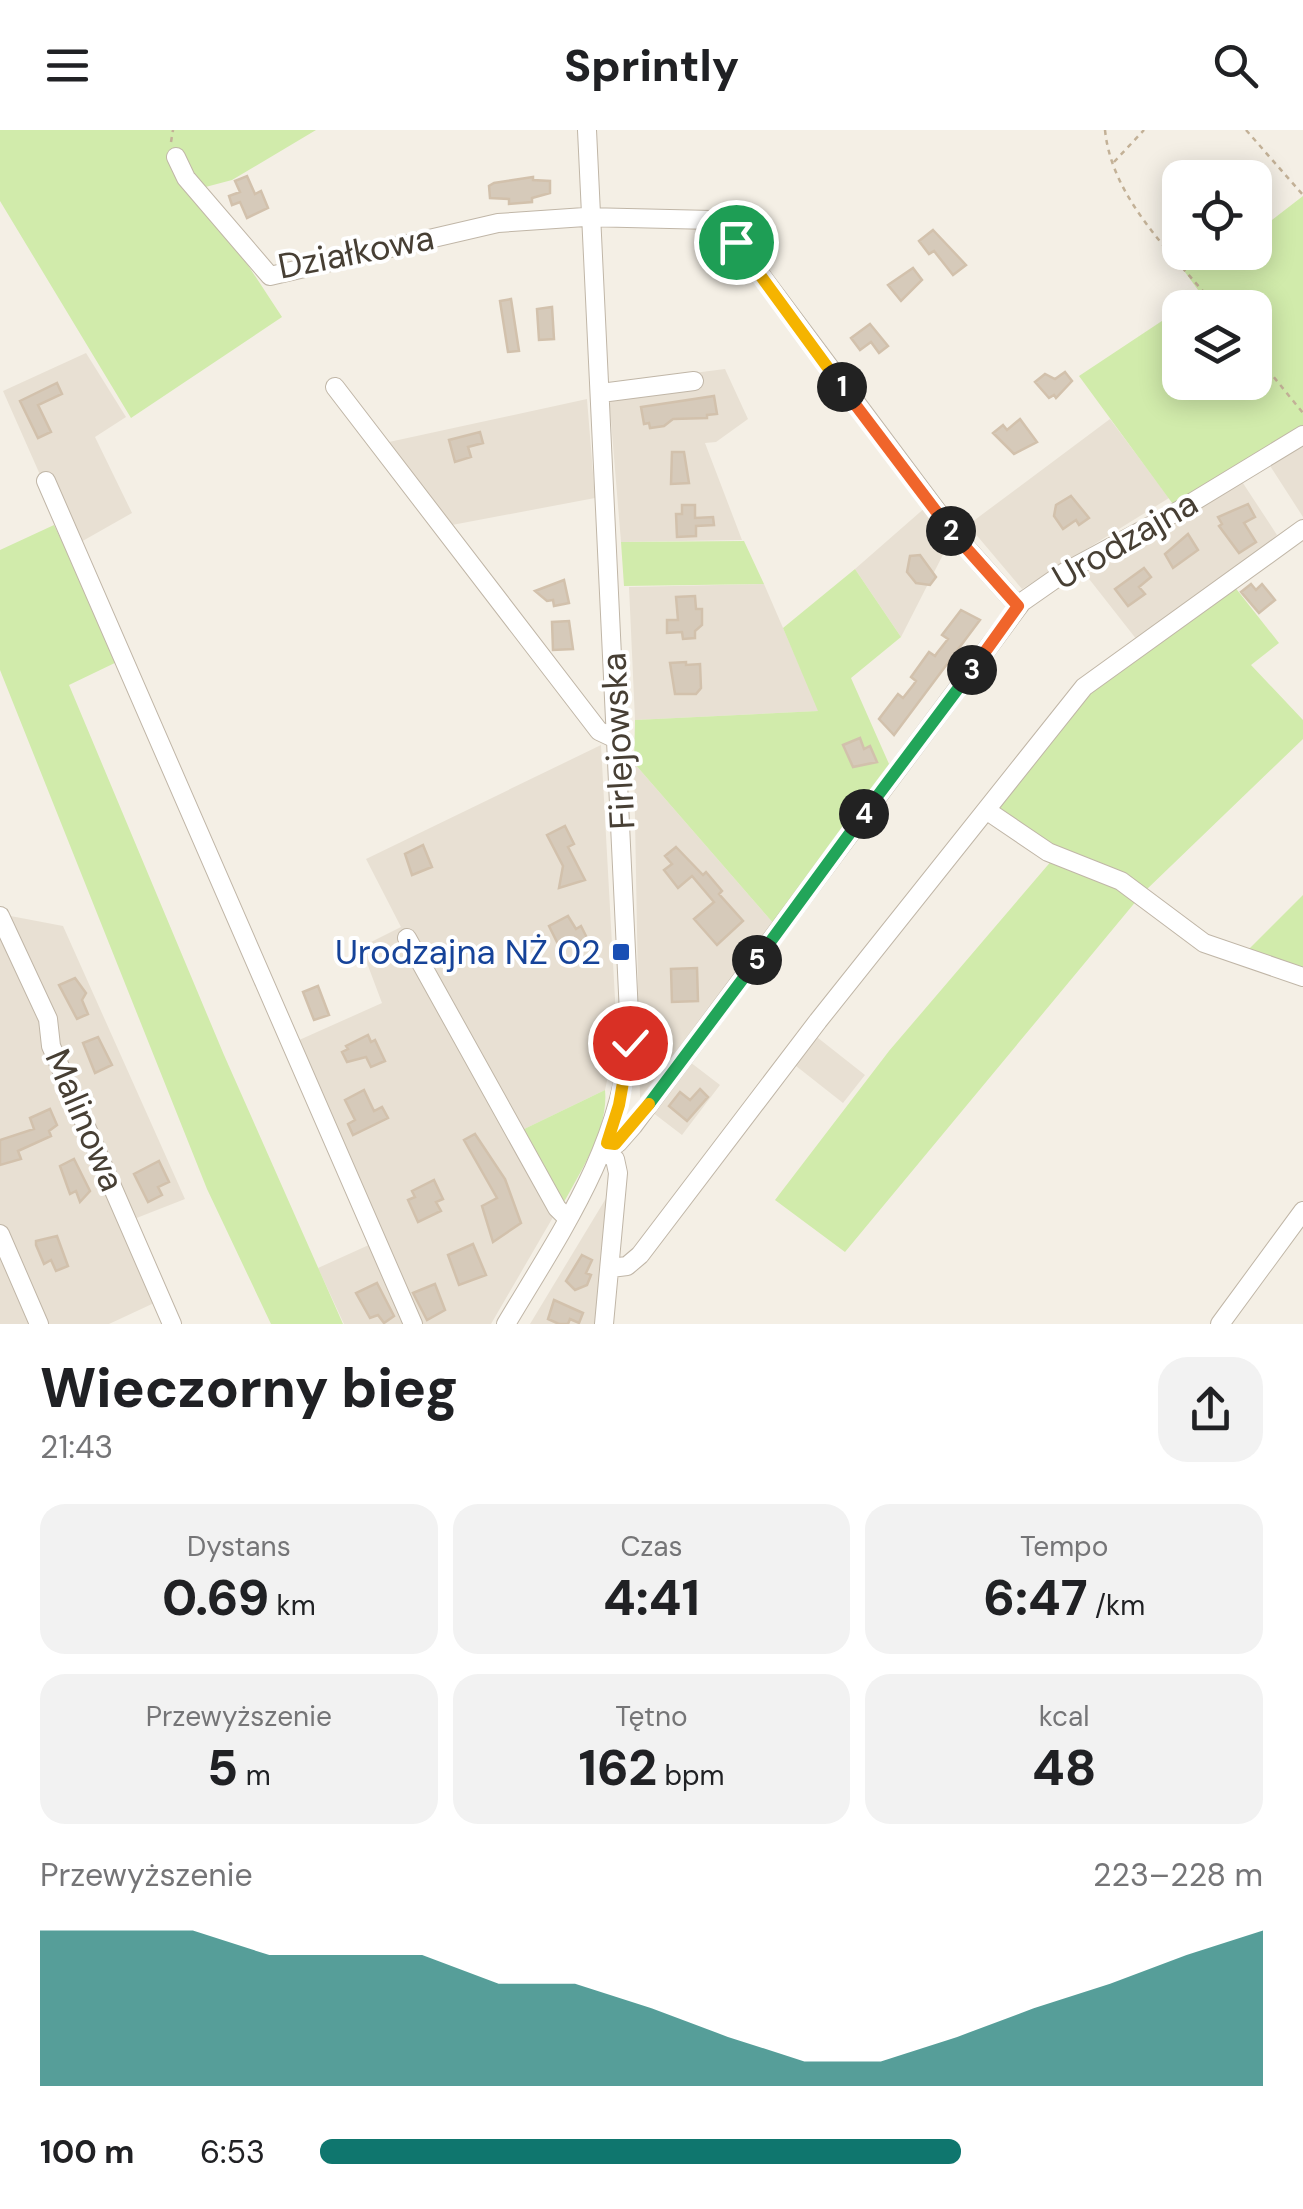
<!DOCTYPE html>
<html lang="pl">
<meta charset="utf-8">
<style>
:root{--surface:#fff;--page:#f2f2f2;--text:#202124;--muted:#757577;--accent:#0f766e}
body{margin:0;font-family:"DM Sans",sans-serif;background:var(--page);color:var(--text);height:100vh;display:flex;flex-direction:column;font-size:38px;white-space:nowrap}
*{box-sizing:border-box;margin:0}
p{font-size:32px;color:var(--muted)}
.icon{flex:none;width:55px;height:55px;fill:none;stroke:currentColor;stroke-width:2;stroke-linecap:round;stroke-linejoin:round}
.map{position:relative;height:1194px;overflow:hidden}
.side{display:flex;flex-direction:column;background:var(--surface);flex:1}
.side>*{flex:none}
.buttons{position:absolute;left:1162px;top:30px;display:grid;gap:20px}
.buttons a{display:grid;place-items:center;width:110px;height:110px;border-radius:20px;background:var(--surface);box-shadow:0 5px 25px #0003;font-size:50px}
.pin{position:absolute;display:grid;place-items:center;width:85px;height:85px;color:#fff;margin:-42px;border:5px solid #fff;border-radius:50%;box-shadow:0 2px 10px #0007}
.km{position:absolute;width:50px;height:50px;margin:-25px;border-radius:50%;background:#222;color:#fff;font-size:28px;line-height:50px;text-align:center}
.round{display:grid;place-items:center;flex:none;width:105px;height:105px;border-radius:30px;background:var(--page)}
.overview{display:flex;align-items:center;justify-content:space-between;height:170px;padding:0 40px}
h1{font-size:55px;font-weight:800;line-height:75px}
.figures{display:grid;grid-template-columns:repeat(3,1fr);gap:15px;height:170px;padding:10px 40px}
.figures div{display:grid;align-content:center;border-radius:25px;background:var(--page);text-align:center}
.figures b{font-size:50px;font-weight:800}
.figures small{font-size:28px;font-weight:400}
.figures p{font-size:28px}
.chart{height:280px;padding:20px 40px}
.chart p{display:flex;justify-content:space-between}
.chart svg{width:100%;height:180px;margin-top:10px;fill:var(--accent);opacity:.7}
ul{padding:0 40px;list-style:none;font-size:32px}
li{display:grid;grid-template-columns:160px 120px 1fr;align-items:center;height:75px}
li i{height:25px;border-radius:12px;background:var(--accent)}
header{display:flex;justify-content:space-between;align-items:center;height:130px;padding:0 40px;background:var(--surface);font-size:45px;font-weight:800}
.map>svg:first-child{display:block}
</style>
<header><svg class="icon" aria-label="menu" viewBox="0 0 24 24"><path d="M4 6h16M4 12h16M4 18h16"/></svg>Sprintly<svg class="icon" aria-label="search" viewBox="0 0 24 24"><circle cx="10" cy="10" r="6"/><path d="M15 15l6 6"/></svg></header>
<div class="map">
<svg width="1303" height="1194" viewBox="0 0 1303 1194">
<rect width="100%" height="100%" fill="#f4efe5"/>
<path fill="#e8e0d3" d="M86,223l40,64 -31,20 37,76 -60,34 -69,-156z
M725,239l23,50 -32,23 -11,1 37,97 -121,2 -13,-158z
M587,269l8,99 -143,27 -63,-83z
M1110,289l59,79 -147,91 -54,-64z
M1303,312v75l-36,-56z
M1239,347l38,58 -47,46 -93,59 -51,-65z
M927,376l25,31 -51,100 -46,-68z
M764,454l55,127 -184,9 -6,-133z
M601,615l16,290 -12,55 -91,44 42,78 -65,112h-147l-26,-56 53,-24 -83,-199 94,-42 -21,-56 40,-20 -35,-68z
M634,633l140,161 -134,174z
M0,784l63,12 122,273 -51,20 33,78 -58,27h-109z
M813,904l52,41 -22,28 -52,-41z
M690,932l30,23 -38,50 -30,-23z
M611,1060l-12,134h-69z"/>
<path fill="#d1ebab" d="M0,0h316l-84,50 -34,9 84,128 -151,101 -131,-217z
M1303,66v246l-125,69 -99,-135 101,-67v73h75v-74l-73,-1 19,-13 -30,-41 9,-7v6h75v-19z
M54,395l67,135 -52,25 155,370 119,269h-72l-64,-135 -207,-519v-120z
M744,411l20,43 -140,2 -3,-44z
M855,439l46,68 -50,41 42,95 -119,151 -140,-161 1,-43 183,-9 -35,-83z
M1230,451l49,62 -28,22 52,55v19l-158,152 -85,-41 -69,-47 65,-84z
M1053,729l68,28 16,13 -292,352 -70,-52 114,-149z
M1303,765v78l-58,-20z
M605,960c4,40 -26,83 -44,118l-43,-76z"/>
<path fill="#d6caba" stroke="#d2c1ac" stroke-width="2.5" d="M247,46l8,18 6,-3 7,17 -21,10 -7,-16 -8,3 -3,-9 11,-4 -5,-11z
M533,47v3l17,1v12l-18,5v4l-23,2v-5l-19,-1 -1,-12 5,-3z
M933,100l33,35 -13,10 -19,-24 -5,3 -10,-13z
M913,138l9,12 -21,21 -13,-16z
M511,169l8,52 -11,1 -8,-51z
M552,177l2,32 -15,1 -2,-31z
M870,194l18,22 -9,7 -8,-11 -11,8 -9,-12z
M1065,242l7,9 -16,17 -2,-3 -5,3 -14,-16 10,-8 10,5z
M57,253l5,11 -24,11 13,27 -13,6 -18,-37z
M714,266l3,18 -10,1v3l-34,1 -9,7 -14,2 -1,-5 -5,1 -3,-17z
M1020,289l17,23 -23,12 -21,-21 10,-8 4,5z
M480,302l3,11 -15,4 3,10 -16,5 -6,-22z
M672,322h12l5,31 -18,1z
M1071,366l18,22 -10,7 -3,-5 -13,9 -9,-13 2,-11z
M1248,374l7,13 -11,6 12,19 -17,11 -20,-27 3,-2 -4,-7z
M682,375h13v13l18,-1 1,8 -18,1v10l-19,1 -1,-23h6z
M1188,404l10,16 -25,18 -8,-14z
M920,425l16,22 -6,8 -14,-2 -9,-11 3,-16z
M1144,438l7,9 -12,10 6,7 -17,12 -13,-17z
M564,450l5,23 -15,3 -1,-6 -6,1 -12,-10z
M1251,454l5,6 6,-6 13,16 -16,13 -18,-21z
M695,466l1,13h6v16l-7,6v7l-12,1 -1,-7 -15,1v-13h11l-2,-23z
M961,480l19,10 -86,115 -15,-16 19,-25 5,4 11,-14 2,-3 -5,-4 18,-25 6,4 2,-3 11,-14 -6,-4z
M569,491l4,28 -20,1 -1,-28z
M686,532v3l14,-1 1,24 -5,6h-21l-5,-31z
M860,608l4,11 6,-3 7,16 -24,5 -10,-22z
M565,696l9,18 -6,3 17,33 -26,8 4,-22 -16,-31z
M423,715l9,22 -20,8 -7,-21z
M676,717l27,28 3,-3 16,19 -3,3 24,27 -26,24 -23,-26 20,-17 -22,-26 -14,12 -14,-18 8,-6 -7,-8z
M568,786l8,13 5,-3 6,12 -13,7 -2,-5 -13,6 -10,-20z
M697,838l1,33 -26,1 -1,-33z
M75,848l11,15 -4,7 6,14 -11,5 -18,-34z
M318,856l11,29 -15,5 -11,-28z
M368,905l3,7 4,-2 10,21 -14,6 -5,-10 -19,5 -5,-10 6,-3 -2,-3z
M98,907l14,28 -17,8 -12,-30z
M700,959l8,8 -21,24 -18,-15 11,-14 10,8z
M364,960l10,21 8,-4 6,11 -35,17 -5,-11 7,-4 -10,-20z
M50,979l7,16 -8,6 2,5 -33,15 3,8 -21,6v-25l34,-11 -4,-11z
M475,1004l30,45 16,44 -28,19 -11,-36 15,-8 -33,-58z
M74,1029l16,32 -10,11 -4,-11 -6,3 -10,-28z
M159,1031l10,21 -11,5 4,8 -14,7 -14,-28z
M434,1050l9,19 -7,3 5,9 -23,11 -10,-22 7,-3 -3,-6z
M57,1106l11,30 -12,5 -5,-11 -7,4 -8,-19v-4z
M473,1114l13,31 -27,10 -11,-30z
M582,1125l10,5 -6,13 5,2 -4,10 -12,5 -9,-9z
M377,1153l17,33 -10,7 -6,-8 -8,3 -14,-25z
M435,1154l10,26 -18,10 -14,-27z
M554,1170l29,13 -4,10 -9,-4 -2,5h-9l-11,-5z"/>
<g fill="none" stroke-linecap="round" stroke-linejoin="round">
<g stroke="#c0b6a7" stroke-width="20">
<path id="minor" d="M176,27l10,21 84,98 228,-53 87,-6 127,3 24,22 219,293 63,71
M335,257l264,344 19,9
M601,263l93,-12
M46,351l367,843
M986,680l62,42 73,29 83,62 99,34
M0,786l48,103 3,27 121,278
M407,808l150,270 11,11
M607,1013h11l15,-17 389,-524 43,-30 113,-61 125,-76
M604,1022l11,7 3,14 -14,151
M0,1104l39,90
M611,1138l16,-2 13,-11 178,-234 266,-334 219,-158
M506,1194c55,-92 116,-179 124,-289l-43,-905
M1220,1194l83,-113"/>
</g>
<path stroke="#c3b197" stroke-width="2.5" stroke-dasharray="5 5" stroke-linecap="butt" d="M1105,0c7,70 69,125 112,178
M1246,0l57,65
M171,12l2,-12
M1114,32l30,-32
M1255,224l48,59"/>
<use href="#minor" stroke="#fff" stroke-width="18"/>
</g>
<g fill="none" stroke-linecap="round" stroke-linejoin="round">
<g stroke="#fff" stroke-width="20">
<path id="split-1" d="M736,112l106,145"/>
</g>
<g stroke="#fff" stroke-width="20">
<path id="split-2" d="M842,257l109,144"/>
</g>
<g stroke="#fff" stroke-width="20">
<path id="split-3" d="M951,401l67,75 -46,64"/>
</g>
<g stroke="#fff" stroke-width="20">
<path id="split-4" d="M864,684l108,-144"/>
</g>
<g stroke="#fff" stroke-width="20">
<path id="split-5" d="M757,830l107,-146"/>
</g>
<g stroke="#fff" stroke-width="20">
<path id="split-6" d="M649,974l108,-144"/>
</g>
<g stroke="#fff" stroke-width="20">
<path id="split-7" d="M630,913l-11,62 -12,38 8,1 34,-40"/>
</g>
<use href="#split-1" stroke="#f5b400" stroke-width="12"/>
<use href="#split-2" stroke="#f0652b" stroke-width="12"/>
<use href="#split-3" stroke="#f0652b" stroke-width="12"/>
<use href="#split-4" stroke="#22a559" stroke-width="12"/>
<use href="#split-5" stroke="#22a559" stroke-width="12"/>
<use href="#split-6" stroke="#22a559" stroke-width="12"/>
<use href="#split-7" stroke="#f5b400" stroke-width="12"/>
</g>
<rect fill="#1a4fb4" stroke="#fff" stroke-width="4" x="611" y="812" width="20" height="20" rx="5"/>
<g text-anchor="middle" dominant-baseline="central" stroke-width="8" stroke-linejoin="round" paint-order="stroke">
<g font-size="35" fill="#473f34" stroke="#fff">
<text transform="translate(356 122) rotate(-11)">Działkowa</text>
<text transform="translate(1125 410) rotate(-30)">Urodzajna</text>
<text transform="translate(618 611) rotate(-93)">Firlejowska</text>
<text transform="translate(85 990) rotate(67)">Malinowa</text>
</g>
<g font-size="35" fill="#164399" stroke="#fff" text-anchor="end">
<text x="601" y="822">Urodzajna NŻ 02</text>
</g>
</g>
</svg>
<div class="buttons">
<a><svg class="icon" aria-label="locate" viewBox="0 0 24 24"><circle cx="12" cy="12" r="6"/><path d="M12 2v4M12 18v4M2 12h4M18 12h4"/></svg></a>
<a><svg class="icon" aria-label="layers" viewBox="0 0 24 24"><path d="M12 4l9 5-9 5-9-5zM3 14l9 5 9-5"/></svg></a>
</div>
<div class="pin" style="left:736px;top:112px;background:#1e9e55"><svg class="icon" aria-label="arrive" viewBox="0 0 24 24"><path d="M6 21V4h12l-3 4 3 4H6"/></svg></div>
<div class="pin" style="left:630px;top:913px;background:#d93025"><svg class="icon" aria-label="check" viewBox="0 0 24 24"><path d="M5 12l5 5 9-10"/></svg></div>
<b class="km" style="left:842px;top:257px">1</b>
<b class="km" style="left:951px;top:401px">2</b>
<b class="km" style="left:972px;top:540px">3</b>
<b class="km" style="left:864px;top:684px">4</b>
<b class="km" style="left:757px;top:830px">5</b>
</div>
<section class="side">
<div class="overview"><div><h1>Wieczorny bieg</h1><p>21:43</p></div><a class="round"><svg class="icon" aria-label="share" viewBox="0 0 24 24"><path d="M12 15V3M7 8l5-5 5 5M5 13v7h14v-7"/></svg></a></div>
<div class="figures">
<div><p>Dystans</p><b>0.69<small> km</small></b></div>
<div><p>Czas</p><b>4:41</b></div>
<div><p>Tempo</p><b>6:47<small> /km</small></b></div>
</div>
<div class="figures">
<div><p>Przewyższenie</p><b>5<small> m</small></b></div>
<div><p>Tętno</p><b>162<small> bpm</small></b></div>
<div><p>kcal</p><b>48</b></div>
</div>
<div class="chart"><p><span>Przewyższenie</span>223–228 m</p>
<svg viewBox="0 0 160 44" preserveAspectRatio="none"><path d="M0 44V6L10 6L20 6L30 12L40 12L50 12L60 19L70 19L80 25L90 32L100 38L110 38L120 32L130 25L140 19L150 12L160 6V44z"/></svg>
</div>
<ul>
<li><b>100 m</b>6:53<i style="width:68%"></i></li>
</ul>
</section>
